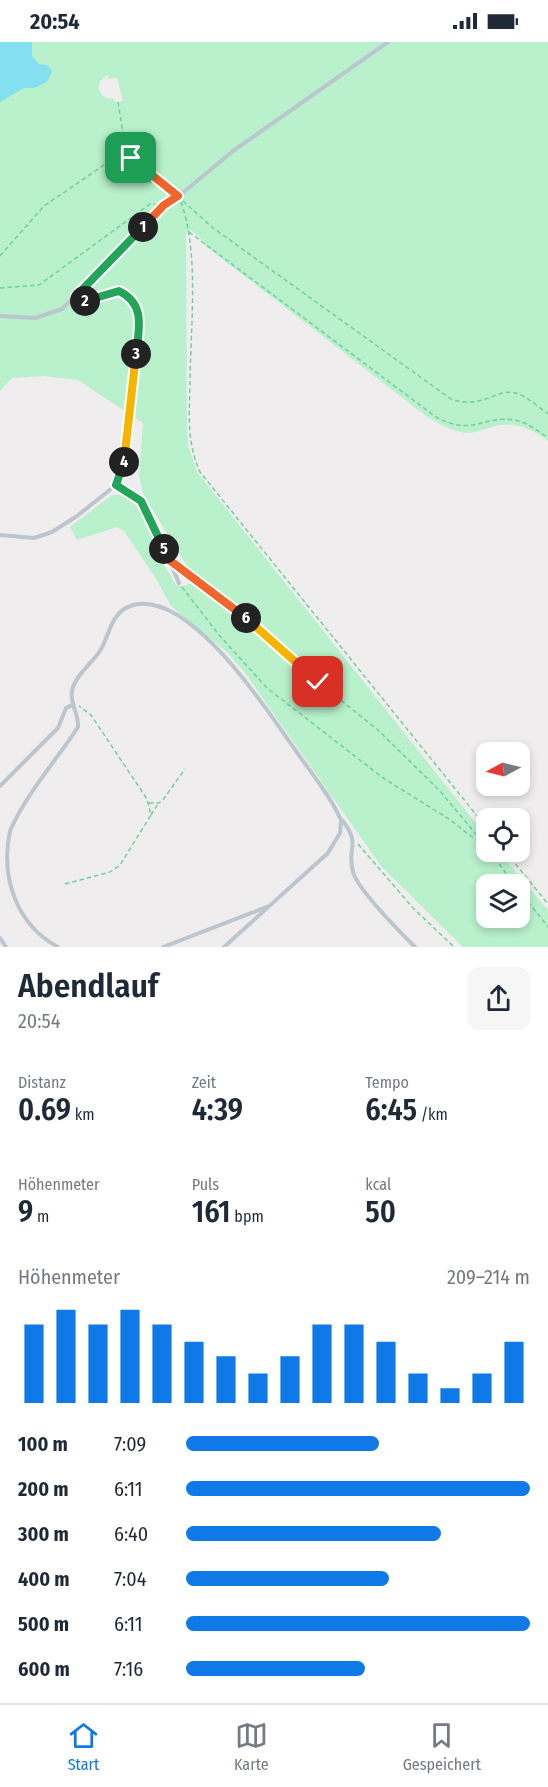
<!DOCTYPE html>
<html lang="de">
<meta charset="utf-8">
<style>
:root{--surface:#fff;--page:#f6f6f7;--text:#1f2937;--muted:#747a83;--line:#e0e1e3;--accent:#1079e8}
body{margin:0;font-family:"Fira Sans Condensed",sans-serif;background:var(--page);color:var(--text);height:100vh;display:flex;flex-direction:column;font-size:22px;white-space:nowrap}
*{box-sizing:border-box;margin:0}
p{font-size:20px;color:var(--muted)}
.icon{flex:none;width:33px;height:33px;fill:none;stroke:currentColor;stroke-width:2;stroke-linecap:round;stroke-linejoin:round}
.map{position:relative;height:905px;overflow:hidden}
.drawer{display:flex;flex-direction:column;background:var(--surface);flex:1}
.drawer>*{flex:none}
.needle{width:39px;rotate:263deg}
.fabs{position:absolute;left:476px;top:700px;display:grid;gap:12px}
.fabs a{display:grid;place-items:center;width:54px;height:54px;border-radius:12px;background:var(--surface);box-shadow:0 3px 9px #0003;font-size:30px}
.pin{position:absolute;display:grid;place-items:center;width:51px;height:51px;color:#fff;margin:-26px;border-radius:12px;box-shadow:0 3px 9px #0006}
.km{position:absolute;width:30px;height:30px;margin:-15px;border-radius:50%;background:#222;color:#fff;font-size:16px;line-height:30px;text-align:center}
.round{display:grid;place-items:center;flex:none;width:63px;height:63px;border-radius:12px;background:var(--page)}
.head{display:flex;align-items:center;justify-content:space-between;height:102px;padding:0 18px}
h1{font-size:33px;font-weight:600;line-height:45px}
.stats{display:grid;grid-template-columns:repeat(3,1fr);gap:9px;height:102px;padding:6px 18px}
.stats div{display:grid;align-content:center}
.stats b{font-size:30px;font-weight:600}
.stats small{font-size:16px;font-weight:400}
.stats p{font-size:16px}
.chart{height:168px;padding:12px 18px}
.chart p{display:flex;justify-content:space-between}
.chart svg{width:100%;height:108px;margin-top:6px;stroke:var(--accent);stroke-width:6}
ul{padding:0 18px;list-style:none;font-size:20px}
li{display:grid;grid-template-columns:96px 72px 1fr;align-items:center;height:45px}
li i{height:15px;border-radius:8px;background:var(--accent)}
.status{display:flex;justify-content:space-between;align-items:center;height:42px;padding:0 30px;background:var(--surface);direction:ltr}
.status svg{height:16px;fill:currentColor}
.tabs{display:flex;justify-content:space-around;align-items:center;height:84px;border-top:2px solid var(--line);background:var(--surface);font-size:16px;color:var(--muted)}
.tabs a{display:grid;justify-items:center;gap:3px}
.tabs .active{color:var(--accent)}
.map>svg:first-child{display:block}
</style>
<div class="status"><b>20:54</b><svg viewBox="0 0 49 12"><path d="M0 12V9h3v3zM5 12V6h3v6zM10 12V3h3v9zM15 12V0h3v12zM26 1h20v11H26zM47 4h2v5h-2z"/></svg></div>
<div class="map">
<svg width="548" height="905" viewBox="0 0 548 905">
<rect width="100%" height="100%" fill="#f0edee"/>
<path fill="#b9f1cc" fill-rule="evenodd" d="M0,0h548v399c-17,-13 -36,-21 -56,-14 -11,3 -21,8 -32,5 -13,-3 -23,-10 -34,-16l-223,-172 1,-2 -13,-12 -5,3 1,188 1,24 9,27 289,364v16h13l49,58v37h-85l-82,-81 -136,-193 -18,-21 -56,-46 -16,-29 -31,-46 -7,-4 -40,13 -7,-13 42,-32h9l16,9 25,58 14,23 9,1 7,-4 -2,-11 -47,-77 -4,-19 4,-52 -65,-43 -34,-4 -32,2 -12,13zM108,33l1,4 8,-1 6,23 -8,1 -1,-3c-11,0 -18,-7 -14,-18zM486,843h33v33h-33z"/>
<path fill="#84dff0" d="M0,0h32v14l7,8 8,1 5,6 -5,11 -13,6h-10l-24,14z"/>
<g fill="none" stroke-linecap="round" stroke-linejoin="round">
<path stroke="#70d09c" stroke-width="1.5" stroke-dasharray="4.5 3" stroke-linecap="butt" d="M118,60l8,49 5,7 44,35
M183,159l30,27 238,171c32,11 44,-11 65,-6 11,3 22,14 32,21
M181,160c19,54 9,127 9,184 -1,30 -3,57 10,86l286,355
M189,190l247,185c38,20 46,-2 78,3 13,2 24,11 34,18
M0,214l44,-50 63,-43c14,1 48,23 65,30
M0,246l39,-3 111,-81h5
M179,525l82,63 57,52 60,48 62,61 46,55
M182,545l37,48 48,53 116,90 66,41 37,29
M149,761h10l3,-2 23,-32
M151,773l7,-11
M358,802l55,64 41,39
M490,810l25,33
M506,810l42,52
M65,842l45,-12 10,-7 31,-50 -4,-16 -56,-84 -12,-9
M519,848l29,37"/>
<path stroke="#bbc6ce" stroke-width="4" d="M0,274l35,2 27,-9 102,-104 15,-9 54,-45 155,-109
M116,443l25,16 6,9 32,73
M0,493l34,3 18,-6 25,-16 39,-31 9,-26 14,-146 -6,-13 -14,-9 -34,10 -9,-5
M0,744l58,-58 8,-20 6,-3
M342,778c20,25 4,28 11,52 5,18 47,60 62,75
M0,896l6,9
M58,905c-41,-22 -58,-69 -48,-116 16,-37 46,-70 68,-104 1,-14 -10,-25 -5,-40 5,-14 19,-24 27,-36 10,-17 11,-40 33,-46 58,-15 135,107 163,146 15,22 34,44 45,69l-1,13 -12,20 -104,94
M163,905l106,-41"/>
</g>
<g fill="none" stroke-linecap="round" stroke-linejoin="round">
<g stroke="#fff" stroke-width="12">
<path id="split-1" d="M131,116l47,38 -14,9 -21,22"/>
</g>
<g stroke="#fff" stroke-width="12">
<path id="split-2" d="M85,259l-9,-5 67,-69"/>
</g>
<g stroke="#fff" stroke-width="12">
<path id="split-3" d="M85,259l34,-10c27,13 20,38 17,63"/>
</g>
<g stroke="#fff" stroke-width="12">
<path id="split-4" d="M124,420l12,-108"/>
</g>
<g stroke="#fff" stroke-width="12">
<path id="split-5" d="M124,420l-8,23 25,16 23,48"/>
</g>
<g stroke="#fff" stroke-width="12">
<path id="split-6" d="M164,507l4,10 78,59"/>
</g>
<g stroke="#fff" stroke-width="12">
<path id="split-7" d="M246,576l72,64"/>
</g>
<use href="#split-1" stroke="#f0652b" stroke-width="8"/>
<use href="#split-2" stroke="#22a559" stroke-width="8"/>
<use href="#split-3" stroke="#22a559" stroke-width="8"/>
<use href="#split-4" stroke="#f5b400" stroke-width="8"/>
<use href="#split-5" stroke="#22a559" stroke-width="8"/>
<use href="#split-6" stroke="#f0652b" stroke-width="8"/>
<use href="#split-7" stroke="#f5b400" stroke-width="8"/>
</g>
</svg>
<div class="fabs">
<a><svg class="needle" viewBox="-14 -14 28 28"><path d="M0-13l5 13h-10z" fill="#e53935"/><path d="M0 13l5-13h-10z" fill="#747a83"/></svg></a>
<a><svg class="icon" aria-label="locate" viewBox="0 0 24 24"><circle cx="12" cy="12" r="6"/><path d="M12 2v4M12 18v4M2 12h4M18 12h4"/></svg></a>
<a><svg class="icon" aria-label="layers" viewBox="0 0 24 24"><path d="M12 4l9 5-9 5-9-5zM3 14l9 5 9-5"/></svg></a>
</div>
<div class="pin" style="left:131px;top:116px;background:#1e9e55"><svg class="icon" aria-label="arrive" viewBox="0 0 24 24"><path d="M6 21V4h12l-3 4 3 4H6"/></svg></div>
<div class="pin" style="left:318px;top:640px;background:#d93025"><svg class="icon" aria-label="check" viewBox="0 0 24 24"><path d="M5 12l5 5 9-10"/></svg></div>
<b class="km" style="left:143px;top:185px">1</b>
<b class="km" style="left:85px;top:259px">2</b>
<b class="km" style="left:136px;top:312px">3</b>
<b class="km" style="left:124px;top:420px">4</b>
<b class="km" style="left:164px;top:507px">5</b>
<b class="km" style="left:246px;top:576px">6</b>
</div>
<section class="drawer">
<div class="head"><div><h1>Abendlauf</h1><p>20:54</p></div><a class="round"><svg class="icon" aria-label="share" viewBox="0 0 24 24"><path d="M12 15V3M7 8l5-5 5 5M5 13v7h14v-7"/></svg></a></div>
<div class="stats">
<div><p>Distanz</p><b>0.69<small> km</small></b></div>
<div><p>Zeit</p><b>4:39</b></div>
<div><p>Tempo</p><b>6:45<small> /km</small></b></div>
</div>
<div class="stats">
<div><p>Höhenmeter</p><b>9<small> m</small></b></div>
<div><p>Puls</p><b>161<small> bpm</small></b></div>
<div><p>kcal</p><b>50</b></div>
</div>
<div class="chart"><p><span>Höhenmeter</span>209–214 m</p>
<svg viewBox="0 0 160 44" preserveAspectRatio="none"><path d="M5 44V12M15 44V6M25 44V12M35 44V6M45 44V12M55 44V19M65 44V25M75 44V32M85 44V25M95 44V12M105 44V12M115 44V19M125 44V32M135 44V38M145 44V32M155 44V19"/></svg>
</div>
<ul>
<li><b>100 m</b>7:09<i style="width:56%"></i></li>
<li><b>200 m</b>6:11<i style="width:100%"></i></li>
<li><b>300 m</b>6:40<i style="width:74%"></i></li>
<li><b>400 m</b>7:04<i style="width:59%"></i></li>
<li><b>500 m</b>6:11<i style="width:100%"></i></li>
<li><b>600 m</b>7:16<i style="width:52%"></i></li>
</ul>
</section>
<nav class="tabs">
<a class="active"><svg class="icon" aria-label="home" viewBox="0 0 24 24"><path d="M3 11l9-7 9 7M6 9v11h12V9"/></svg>Start</a>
<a><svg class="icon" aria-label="map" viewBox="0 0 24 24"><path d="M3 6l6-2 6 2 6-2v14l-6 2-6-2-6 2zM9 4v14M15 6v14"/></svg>Karte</a>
<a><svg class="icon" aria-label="saved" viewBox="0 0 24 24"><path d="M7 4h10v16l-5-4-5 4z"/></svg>Gespeichert</a>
</nav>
